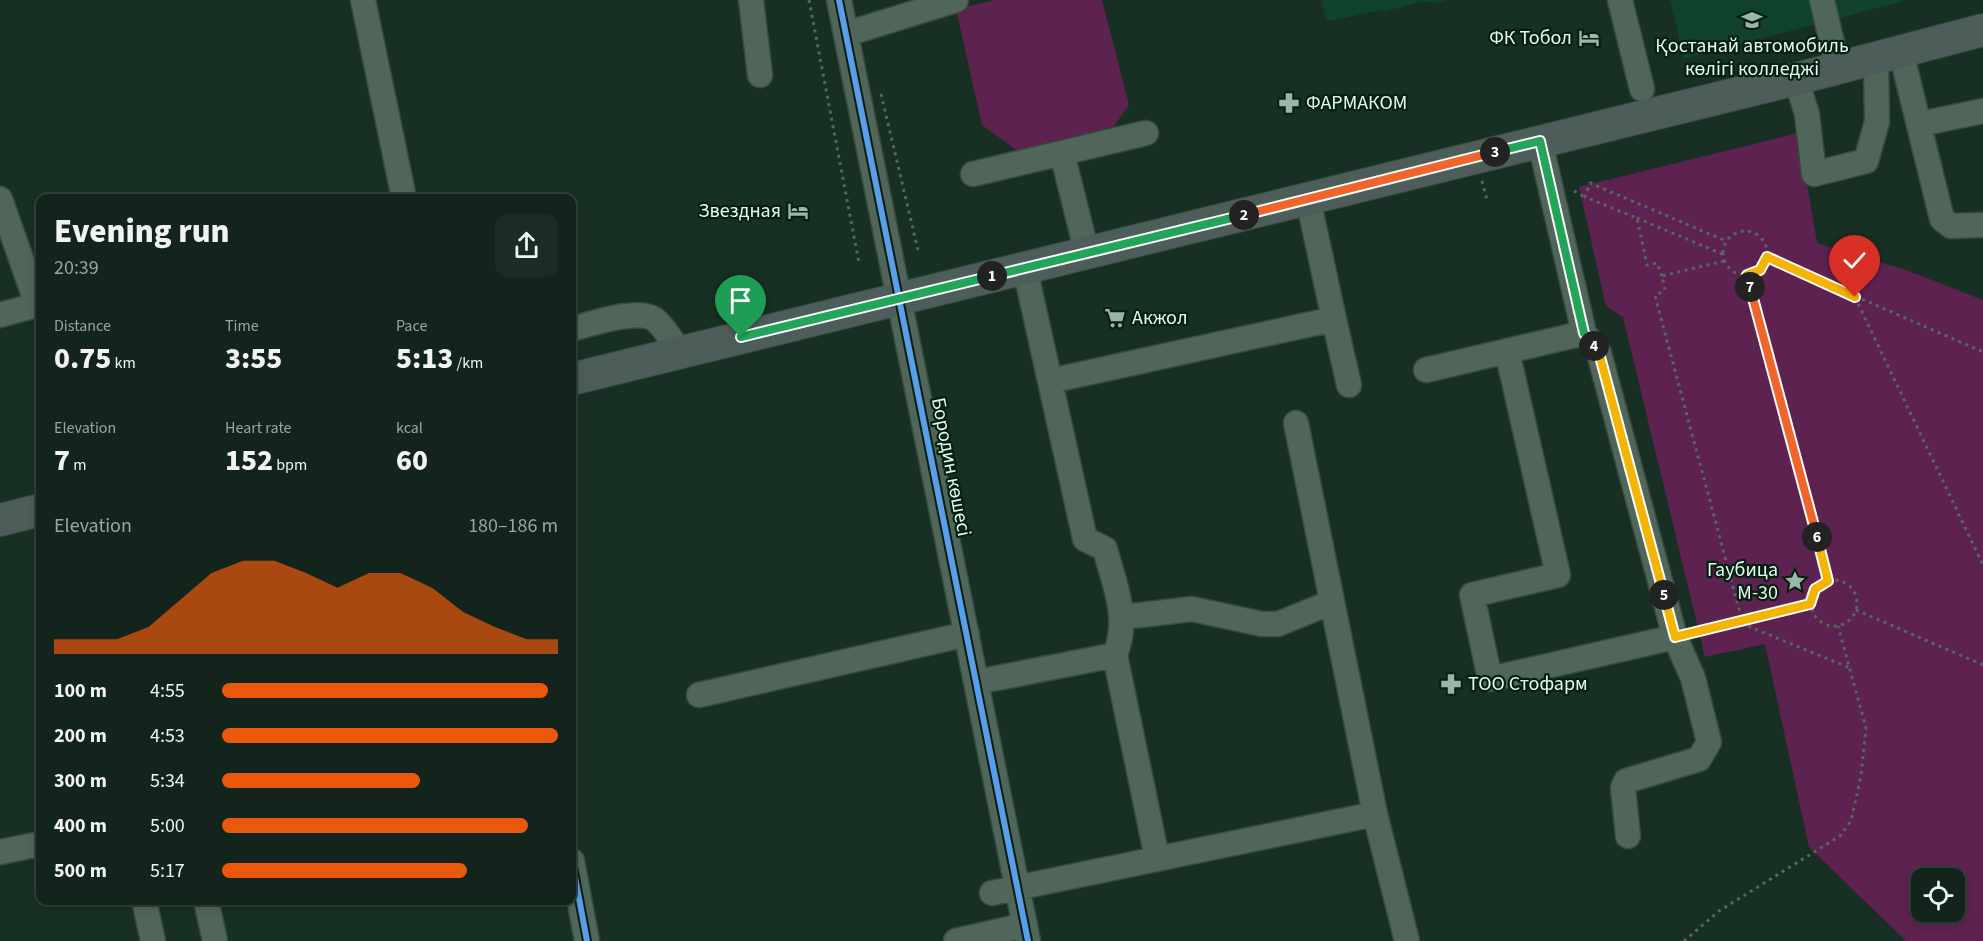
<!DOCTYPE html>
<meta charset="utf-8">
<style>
:root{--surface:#12241b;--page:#1b2c24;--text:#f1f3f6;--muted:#9ca4a3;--line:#31413a;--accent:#ea580c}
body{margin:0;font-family:"Source Sans 3",sans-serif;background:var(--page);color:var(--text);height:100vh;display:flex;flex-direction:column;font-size:22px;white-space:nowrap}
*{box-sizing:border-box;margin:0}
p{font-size:20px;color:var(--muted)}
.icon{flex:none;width:33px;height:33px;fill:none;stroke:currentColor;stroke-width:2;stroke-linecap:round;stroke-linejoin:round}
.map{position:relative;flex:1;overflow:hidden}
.details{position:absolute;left:36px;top:194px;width:540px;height:711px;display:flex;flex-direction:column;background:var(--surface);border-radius:12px;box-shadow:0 3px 9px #0003,0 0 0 2px var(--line)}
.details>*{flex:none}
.tools{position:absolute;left:1911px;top:868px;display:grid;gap:12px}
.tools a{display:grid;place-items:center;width:54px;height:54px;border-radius:12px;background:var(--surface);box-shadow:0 3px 9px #0003,0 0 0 2px var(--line);font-size:30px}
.pin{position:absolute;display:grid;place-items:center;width:51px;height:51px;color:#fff;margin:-62px -26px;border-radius:50% 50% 50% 0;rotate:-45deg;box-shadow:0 0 6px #0007}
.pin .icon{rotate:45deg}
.km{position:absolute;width:30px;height:30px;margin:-15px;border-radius:50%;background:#222;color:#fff;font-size:16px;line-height:30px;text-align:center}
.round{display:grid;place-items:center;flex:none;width:63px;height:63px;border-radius:12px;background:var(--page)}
.summary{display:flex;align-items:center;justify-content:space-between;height:102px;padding:0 18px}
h1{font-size:33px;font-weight:800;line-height:45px}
.figures{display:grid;grid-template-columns:repeat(3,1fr);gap:9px;height:102px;padding:6px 18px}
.figures div{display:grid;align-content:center}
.figures b{font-size:30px;font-weight:800}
.figures small{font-size:16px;font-weight:400}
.figures p{font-size:16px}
.chart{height:168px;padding:12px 18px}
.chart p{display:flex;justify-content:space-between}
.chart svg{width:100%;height:108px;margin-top:6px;fill:var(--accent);opacity:.7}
ul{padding:0 18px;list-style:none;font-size:20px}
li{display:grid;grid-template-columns:96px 72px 1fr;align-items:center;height:45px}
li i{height:15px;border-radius:8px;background:var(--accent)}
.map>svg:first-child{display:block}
</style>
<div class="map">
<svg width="1983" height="941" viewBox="0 0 1983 941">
<rect width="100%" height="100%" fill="#183024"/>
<path fill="#11422b" d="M1321,0h126l-12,3 -12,-2 -40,11 -3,-2 -49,11 -5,-2z
M1670,0h237l-223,59z"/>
<path fill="#5e2250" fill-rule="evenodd" d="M995,0h107l27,105 -20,28 -86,22 -41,-30 -26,-116z
M1798,133l19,110 89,27 77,30v641h-77l-97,-94 -44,-203 -60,13 -82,-340 -17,-11 -27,-119zM1922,879h32v33h-32z"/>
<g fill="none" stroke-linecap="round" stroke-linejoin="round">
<g stroke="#364a40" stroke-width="27">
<path id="minor" d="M363,0l41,198
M751,0l9,75
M839,0l189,941
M1620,0l22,89
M1822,0l16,68
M846,34l110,-34
M1901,52l41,167 9,7 32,-1
M1796,79l11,35 7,60 52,-13 11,-39 -1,-64
M1920,124l63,-13
M1062,153l25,100
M973,174l173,-41
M0,199l37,105
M1025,269l60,270 20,10c10,38 25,69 10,106l42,203
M0,315l40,-11
M1334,319l15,66
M572,329c19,-5 64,-21 82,-10 10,7 19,24 26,33
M1507,351l51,224 -86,20 18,84 185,-42 -76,-284 -15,-20 -44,-191
M1426,370l158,-37
M1050,381l284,-62 -26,-120
M1296,423l79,391 32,127
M1123,617l69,-8 70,15h16l54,-22
M977,682l138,-27
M699,695l268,-61
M1628,836l-5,-48 3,-7 73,-22 10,-17 -16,-64 -18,-41
M0,852l40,-8
M572,861l15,80
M992,893l383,-79
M144,900l9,41
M206,900l9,41
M956,941l69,-16"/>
</g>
<g stroke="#364a40" stroke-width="34">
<path id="major" d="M572,379l1224,-300 187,-49
M0,520l40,-10"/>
</g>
<path stroke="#54665d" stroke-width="3" stroke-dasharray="3 4.5" stroke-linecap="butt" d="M809,0l50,263
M881,94l37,156
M1482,181l5,19
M1574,191l11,6
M1637,218l85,36
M1723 253a22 22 0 1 1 44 0a22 22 0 1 1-44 0Z
M1766,257l217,95
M1724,261l-62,15 3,14 -10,6 88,328 107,44
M1747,275l81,306
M1662,276l-5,-13 -10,2 -10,-47 -52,-21 5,-14 136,58
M1855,297l128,268
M1811 603a23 23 0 1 1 46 0a23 23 0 1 1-46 0Z
M1856,610l127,55
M1696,632l115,-28
M1684,941l35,-30 121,-75 11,-15 10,-45 5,-48 -28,-102"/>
<use href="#minor" stroke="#51665a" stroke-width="24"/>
<use href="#major" stroke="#4d5d5a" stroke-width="32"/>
<g stroke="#061f12" stroke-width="10">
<path id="cycleway" d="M839,0l189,941
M572,861l15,80"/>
</g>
<use href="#cycleway" stroke="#5a9eea" stroke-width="6"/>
</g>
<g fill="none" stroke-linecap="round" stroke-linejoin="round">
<g stroke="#fff" stroke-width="12">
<path id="split-1" d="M741,337l251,-61"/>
</g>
<g stroke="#fff" stroke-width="12">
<path id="split-2" d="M992,276l252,-61"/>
</g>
<g stroke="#fff" stroke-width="12">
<path id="split-3" d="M1244,215l251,-63"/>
</g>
<g stroke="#fff" stroke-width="12">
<path id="split-4" d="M1495,152l45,-11 44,192 10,13"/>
</g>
<g stroke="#fff" stroke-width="12">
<path id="split-5" d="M1594,346l5,7 65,242"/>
</g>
<g stroke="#fff" stroke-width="12">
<path id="split-6" d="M1664,595l11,42 135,-33 5,-15 13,-8 -11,-44"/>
</g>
<g stroke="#fff" stroke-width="12">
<path id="split-7" d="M1750,287l67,250"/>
</g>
<g stroke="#fff" stroke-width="12">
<path id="split-8" d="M1750,287l-3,-12 13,-5 7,-13 88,40"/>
</g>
<use href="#split-1" stroke="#22a559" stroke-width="8"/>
<use href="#split-2" stroke="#22a559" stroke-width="8"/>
<use href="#split-3" stroke="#f0652b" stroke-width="8"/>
<use href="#split-4" stroke="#22a559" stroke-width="8"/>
<use href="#split-5" stroke="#f5b400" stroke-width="8"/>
<use href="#split-6" stroke="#f5b400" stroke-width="8"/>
<use href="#split-7" stroke="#f0652b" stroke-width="8"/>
<use href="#split-8" stroke="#f5b400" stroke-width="8"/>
</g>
<defs>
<g id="university-bare" transform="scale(1.62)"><path d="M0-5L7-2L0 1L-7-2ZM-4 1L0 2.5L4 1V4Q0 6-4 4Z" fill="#9ab6a6" stroke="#061f12" stroke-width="2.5" paint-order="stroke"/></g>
<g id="hotel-bare" transform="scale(1.62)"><path d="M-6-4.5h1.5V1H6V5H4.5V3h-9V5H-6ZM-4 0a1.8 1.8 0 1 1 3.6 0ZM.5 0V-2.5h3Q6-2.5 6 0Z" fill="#9ab6a6" stroke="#061f12" stroke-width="2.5" paint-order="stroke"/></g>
<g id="pharmacy-bare" transform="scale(1.62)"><path d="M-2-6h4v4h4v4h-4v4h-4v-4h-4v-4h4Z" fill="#9ab6a6" stroke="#061f12" stroke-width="2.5" paint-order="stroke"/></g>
<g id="supermarket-bare" transform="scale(1.62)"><path d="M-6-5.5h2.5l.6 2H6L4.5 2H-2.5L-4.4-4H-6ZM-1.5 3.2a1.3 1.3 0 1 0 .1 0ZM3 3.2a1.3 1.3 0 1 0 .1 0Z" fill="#9ab6a6" stroke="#061f12" stroke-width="2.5" paint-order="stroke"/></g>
<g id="sight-bare" transform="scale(1.62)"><path d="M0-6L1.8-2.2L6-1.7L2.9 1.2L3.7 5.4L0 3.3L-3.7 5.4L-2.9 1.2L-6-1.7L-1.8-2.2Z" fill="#9ab6a6" stroke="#061f12" stroke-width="2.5" paint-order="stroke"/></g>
</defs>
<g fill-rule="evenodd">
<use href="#university-bare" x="1752" y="20"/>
<use href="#hotel-bare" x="1589" y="38"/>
<use href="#pharmacy-bare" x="1289" y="103"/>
<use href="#hotel-bare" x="798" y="211"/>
<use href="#supermarket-bare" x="1115" y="318"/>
<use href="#sight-bare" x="1795" y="581"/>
<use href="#pharmacy-bare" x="1451" y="684"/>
</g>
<g text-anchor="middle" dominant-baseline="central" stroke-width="4.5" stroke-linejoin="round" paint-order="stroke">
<g font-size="20" fill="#e0feec" stroke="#061f12" text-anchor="end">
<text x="1572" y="38">ФК Тобол</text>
<text x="1752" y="46" text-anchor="middle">Қостанай автомобиль<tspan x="1752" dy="23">көлігі колледжі</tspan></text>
<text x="1306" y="103" text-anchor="start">ФАРМАКОМ</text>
<text x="781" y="211">Звездная</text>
<text x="1132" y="318" text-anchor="start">Акжол</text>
<text x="1778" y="570">Гаубица<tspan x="1778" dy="23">М-30</tspan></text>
<text x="1468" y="684" text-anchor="start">ТОО Стофарм</text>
</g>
<g font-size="20" fill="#e0feec" stroke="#061f12">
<text transform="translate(951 467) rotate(79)">Бородин көшесі</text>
</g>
</g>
</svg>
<div class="tools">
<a><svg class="icon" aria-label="locate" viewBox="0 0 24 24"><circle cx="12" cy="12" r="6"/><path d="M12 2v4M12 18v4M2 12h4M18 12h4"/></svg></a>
</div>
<div class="pin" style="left:741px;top:337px;background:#1e9e55"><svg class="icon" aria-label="arrive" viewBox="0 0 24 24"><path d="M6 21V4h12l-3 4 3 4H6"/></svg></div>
<div class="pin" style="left:1855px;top:297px;background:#d93025"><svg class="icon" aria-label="check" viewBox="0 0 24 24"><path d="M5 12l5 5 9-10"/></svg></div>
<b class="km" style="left:992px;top:276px">1</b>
<b class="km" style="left:1244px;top:215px">2</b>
<b class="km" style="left:1495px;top:152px">3</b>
<b class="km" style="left:1594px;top:346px">4</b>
<b class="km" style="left:1664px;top:595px">5</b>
<b class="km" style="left:1817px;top:537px">6</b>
<b class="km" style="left:1750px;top:287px">7</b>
<section class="details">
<div class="summary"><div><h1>Evening run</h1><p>20:39</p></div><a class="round"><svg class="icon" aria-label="share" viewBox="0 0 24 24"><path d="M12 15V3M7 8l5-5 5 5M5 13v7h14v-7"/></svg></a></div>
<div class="figures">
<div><p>Distance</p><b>0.75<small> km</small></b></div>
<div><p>Time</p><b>3:55</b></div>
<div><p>Pace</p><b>5:13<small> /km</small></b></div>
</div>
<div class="figures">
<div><p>Elevation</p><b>7<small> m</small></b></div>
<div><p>Heart rate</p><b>152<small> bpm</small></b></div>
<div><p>kcal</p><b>60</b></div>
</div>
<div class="chart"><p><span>Elevation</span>180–186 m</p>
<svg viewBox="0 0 160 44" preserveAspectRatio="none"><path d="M0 44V38L10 38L20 38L30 33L40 22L50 11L60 6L70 6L80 11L90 17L100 11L110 11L120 17L130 27L140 33L150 38L160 38V44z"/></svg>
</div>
<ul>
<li><b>100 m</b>4:55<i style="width:97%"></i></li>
<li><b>200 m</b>4:53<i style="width:100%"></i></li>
<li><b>300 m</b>5:34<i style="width:59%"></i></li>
<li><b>400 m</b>5:00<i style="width:91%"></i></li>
<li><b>500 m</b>5:17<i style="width:73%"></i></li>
</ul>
</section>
</div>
